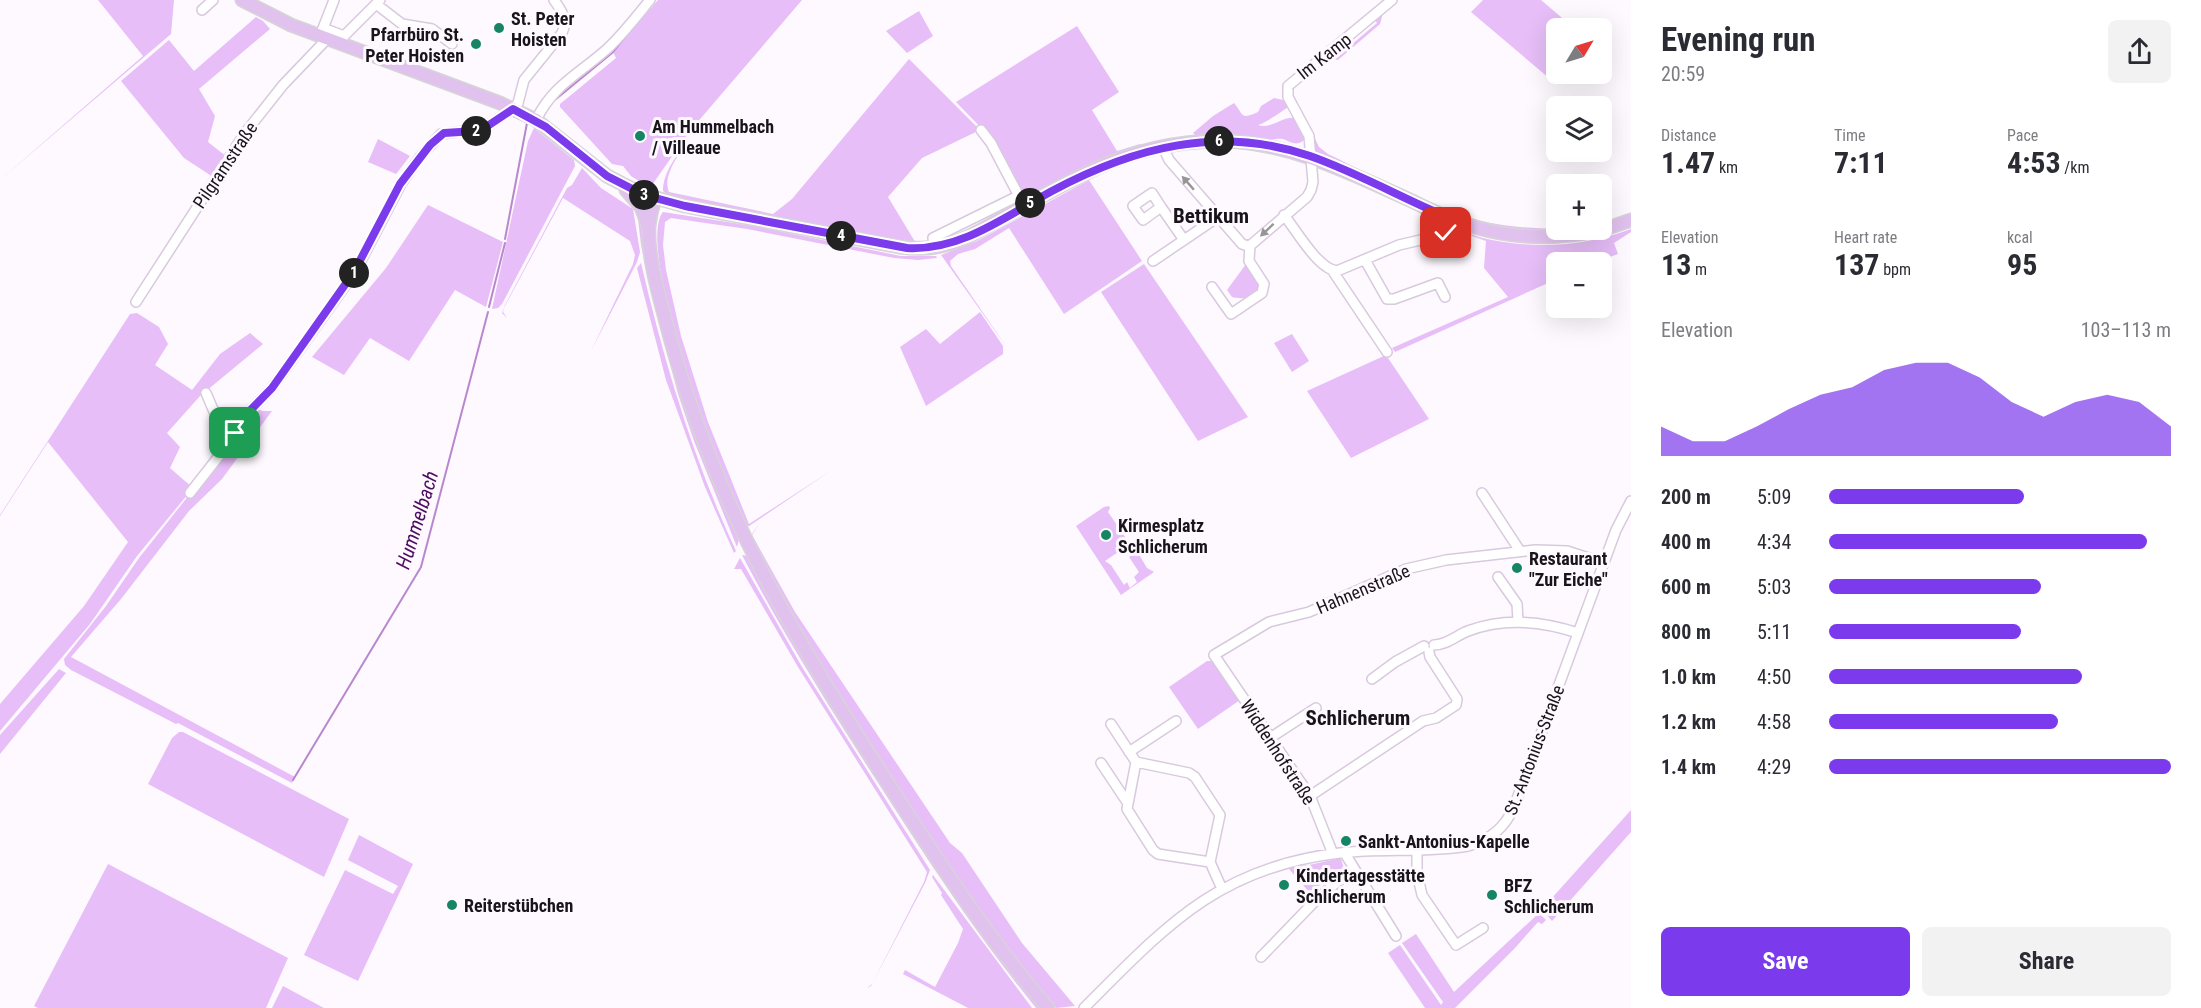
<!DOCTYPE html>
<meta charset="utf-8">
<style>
:root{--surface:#fff;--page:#f2f2f3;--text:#2b2b33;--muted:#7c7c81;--accent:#7c3aed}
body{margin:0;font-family:"Roboto Condensed",sans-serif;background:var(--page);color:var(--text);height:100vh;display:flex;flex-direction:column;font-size:22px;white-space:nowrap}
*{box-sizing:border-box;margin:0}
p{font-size:20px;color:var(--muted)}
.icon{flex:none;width:33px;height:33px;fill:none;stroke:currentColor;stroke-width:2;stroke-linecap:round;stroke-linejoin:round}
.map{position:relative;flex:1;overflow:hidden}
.sheet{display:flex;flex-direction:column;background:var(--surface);width:570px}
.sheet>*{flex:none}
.needle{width:39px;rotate:52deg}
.buttons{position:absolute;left:1546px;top:18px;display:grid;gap:12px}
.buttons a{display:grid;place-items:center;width:66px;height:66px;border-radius:9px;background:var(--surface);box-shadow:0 6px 24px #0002;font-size:30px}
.pin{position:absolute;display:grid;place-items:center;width:51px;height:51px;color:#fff;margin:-26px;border-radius:12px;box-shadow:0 3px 9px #0006}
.km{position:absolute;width:30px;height:30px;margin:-15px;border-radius:50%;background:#222;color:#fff;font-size:16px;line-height:30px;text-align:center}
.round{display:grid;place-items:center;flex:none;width:63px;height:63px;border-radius:9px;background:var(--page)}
.head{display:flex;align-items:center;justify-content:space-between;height:102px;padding:0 30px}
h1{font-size:33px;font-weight:700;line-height:45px}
.metrics{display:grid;grid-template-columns:repeat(3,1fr);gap:9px;height:102px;padding:6px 30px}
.metrics div{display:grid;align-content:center}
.metrics b{font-size:30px;font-weight:700}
.metrics small{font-size:16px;font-weight:400}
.metrics p{font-size:16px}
.chart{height:168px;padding:12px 30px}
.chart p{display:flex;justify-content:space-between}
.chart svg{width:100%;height:108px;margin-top:6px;fill:var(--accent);opacity:.7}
.action{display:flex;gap:12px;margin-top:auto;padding:12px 30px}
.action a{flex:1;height:69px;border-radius:9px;background:var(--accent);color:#fff;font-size:24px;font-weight:700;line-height:69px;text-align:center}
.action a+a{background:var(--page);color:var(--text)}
ul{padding:0 30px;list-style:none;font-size:20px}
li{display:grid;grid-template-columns:96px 72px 1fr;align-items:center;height:45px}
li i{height:15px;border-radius:8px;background:var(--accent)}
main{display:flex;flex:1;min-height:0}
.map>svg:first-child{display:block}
</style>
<main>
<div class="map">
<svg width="1631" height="1008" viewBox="0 0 1631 1008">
<rect width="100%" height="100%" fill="#fdf9fe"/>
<path fill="#e7bef8" d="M98,0h76l-3,34 -171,146 143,-124z
M658,0h144l-113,132 -39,56 -19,-12 -8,-10 -11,-2 -52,-57v-3l56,-46 -3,-6z
M1393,0h4l-14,13 -3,11 -42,36 -7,-2 -34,26 -5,8 27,55 9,7c50,24 109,58 163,69 32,6 64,6 96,7l-34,4 -73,-9 -163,-70 -25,-54 -3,-13 45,-37 4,5 39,-33 -3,-5z
M1483,0h58l33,28h-17v46h7l-8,10 -85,-72z
M919,11l14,25 -26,17 -21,-22z
M256,17l7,4 7,8 -71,60 16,27 -7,26 19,15 -14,20 -29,-19 -63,-77 48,-41 25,31z
M1077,26l42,66 -27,18 25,41 23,-7 1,4 -117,52 -33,-62 -35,-36z
M909,59l71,71 -58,28 -34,39 29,48 -247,-48 -7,-6c0,-19 14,-36 25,-50 -9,13 -26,35 -19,51l104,22 19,-15z
M1274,98l9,2 7,6c-11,7 -21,15 -32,19 15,5 26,-12 41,-6l6,16 -1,5c-8,7 -13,2 -21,-1 -4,-1 -11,1 -15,0 -25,-2 -47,-5 -72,-3l-3,-3 20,-17 21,-13c10,12 6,17 24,9l3,-6z
M534,128l40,32 1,6 -73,138 -4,4 -6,1 36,-168z
M378,139l32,17 -14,18 -28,-12z
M582,168l19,20 32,21 7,43 -3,10 -46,89 42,-87 2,-9 -5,-14 -67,-43 -59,110 -1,4 4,6 -5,-5 3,-8 62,-117 5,-3z
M1089,180l53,81 -78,53 -55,-86 -34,21 -17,5 -8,7 1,5 57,83 -67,-94 36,-14z
M428,205l75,37 -17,65 -31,-17 -46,71 -39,-23 -26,37 -32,-18 74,-89z
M637,210l5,6 2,22 77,259 18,42 -2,8 -43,-106 -16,-47 -30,-115 -7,-34z
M663,212l90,14 148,30h35l1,2 -19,2 -24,-2 -147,-29 -76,-11 -6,4 -2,23 3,25 15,66 27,86 41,102 83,-54 -83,56h-6c-14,-36 -30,-71 -42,-106 -12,-33 -60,-182 -38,-208z
M1631,229v3l-17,11 4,11 -22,8h-39v17l-162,73 -3,-4 116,-51 -24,-29 2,-27 -31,-11c12,2 24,8 37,10 47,9 94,6 139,-11z
M641,263c23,99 52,196 95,288l-2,2 -29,-66 -39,-107 -29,-112z
M1144,264l104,153 -50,24 -97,-149z
M1246,264c3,5 9,11 11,16 7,18 -14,20 -25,17l-5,-7z
M980,312l23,34v8l-77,52 -26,-59 26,-18 14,15z
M137,313l22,14 9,17 -13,21 37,25 28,-36 30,-21 13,11 -63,52 -33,37 13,14 -10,21 23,20 -56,68 -47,68 -90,107v-27l84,-98 44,-64 -80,-100 -48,74v-1l130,-201z
M1292,334l17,27 -17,11 -18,-29z
M1386,355l43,64 -78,39 -44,-67z
M257,408l5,3h10l-50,68 -33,32 -68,88 -50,58 224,120 -3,6 -114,-60 -2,1 -105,-54 -6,-5 -1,-6 42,-53 33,-48 54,-68 43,-50z
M1109,506l1,2 -2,4 22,32 -25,17 6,4 13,20 3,-3 3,6 7,-6 -3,-5 5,-5 -10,-15 8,-6 10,17 7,4 -33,23 -45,-69 28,-19z
M760,523l-8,12 43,77 149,222 6,9 12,10 60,90 53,63 -19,2 -46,-54 -55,-77 -119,-183 -87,-156z
M742,555l6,1 41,77 252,375h-5c-57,-70 -106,-144 -154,-219 -49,-76 -98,-153 -140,-234z
M740,558l62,109 128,203 -5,13 -54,103 -4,2 5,-4 52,-102 3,-10 -129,-205 -57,-98h-7z
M1207,661h7l26,39 -42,29 -29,-42z
M59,669l7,4 -66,81v-19z
M179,732h4l166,87 -25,58 -176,-93 24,-46z
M1631,810v22l-79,89 -7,-8 9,-11 -3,-3z
M359,835l54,29 -55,117 -54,-26 41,-85 48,24 5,-8 -50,-26z
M1341,858c1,6 5,10 -1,17l-3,-4 -27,22 -22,-25 21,-3z
M108,864l180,94 -22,50h-228l-4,-2z
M933,875l99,133h-64l-65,-34 2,-4 30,17 23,-44 5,-14 -22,-34 1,-2 -10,-16z
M1539,913l7,7 -4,4 -4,-2 -23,26 -60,60h-30l-37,-55 12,-8 41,60 2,-3 -41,-59 14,-9 38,58z
M283,986l41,22h-52z"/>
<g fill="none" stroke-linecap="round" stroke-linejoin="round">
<path stroke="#b987cd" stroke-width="2" d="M556,99l56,-46 13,-16
M505,239l22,-116
M489,307l16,-64
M293,780l128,-213 67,-255"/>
<g stroke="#d9c9df" stroke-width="12">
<path id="minor" d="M376,4l26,20 30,5 20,15
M202,10l11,-10
M323,28l21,8
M320,36l14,-36
M341,44l3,-8 36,-36
M536,120c17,-35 43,-46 71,-71 16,-15 29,-32 43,-49
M981,130l10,13 30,57
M1163,147l6,13 73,84 6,2 4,-2 55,-47 4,-7 2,-8 -4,-46 -21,-39v-11l104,-86
M1161,207l-9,-14 -19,13 10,14 18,-13 23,33
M1284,215c12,15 34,54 53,56l62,-26 43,-10 17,-13
M934,248l-1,-10 85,-42
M1365,260l22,39h7l44,-16 7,14
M1153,261l65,-44
M1332,270l55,82
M1212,287l19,27 31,-21 2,-9 -15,-23 1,-16
M136,302l109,-169 38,-48 44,-46
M206,393l9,21 20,12
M190,493l43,-55 2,-12 37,-38 83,-116 46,-88 19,-27 21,-23 42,-5 30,-20 5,-6 6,-23 38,-47c6,-13 0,-22 -8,-33
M1482,493l38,58
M1498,577l19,27 1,17
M1434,645c13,0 23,-10 34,-14 37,-14 74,-10 110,2
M1372,679l23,-17 29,-16
M1111,724l25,38 53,11 6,4 25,38 -10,47 12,27
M1270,738l46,-30
M1129,752l47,-31
M1136,762l-9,47 26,41 5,4 52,8
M1101,763l26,39
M1310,796l113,-75 13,-3 20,-13 1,-6 -27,-42 -1,-5
M1417,849v24l5,22 34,50 27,-17
M1344,852l52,84
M1333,854l-23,-58 -96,-141 55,-33 40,-10 97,-43 40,-9 89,-10 32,1 37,12
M1261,957l58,-60 34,-28
M1084,1008c81,-81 134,-141 256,-155 42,-5 86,0 128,-7 22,-6 37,-18 46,-39l102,-277 15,-29"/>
</g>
<g stroke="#d6d5d6" stroke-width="15">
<path id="major" d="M242,0l49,25 209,78 36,17 71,56 35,18 43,12 215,41c15,2 31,2 45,-2 21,-5 39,-17 58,-27 30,-17 60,-34 92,-49 41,-19 87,-29 132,-28 67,3 125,33 185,60 20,10 41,20 63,26 51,15 106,13 156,-7
M626,190l15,17 7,19
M655,199c-3,9 -5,18 -6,27 -2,33 12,76 20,108 46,172 128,310 224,457 48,75 97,150 155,217"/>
</g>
<use href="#minor" stroke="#fff" stroke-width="9"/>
<use href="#major" stroke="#e1c1ee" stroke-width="12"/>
</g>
<defs><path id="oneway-solid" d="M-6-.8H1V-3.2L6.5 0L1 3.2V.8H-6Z" transform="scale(1.5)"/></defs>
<g fill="#989598">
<use href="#oneway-solid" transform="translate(1188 183) rotate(-131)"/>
<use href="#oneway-solid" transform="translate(1267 230) rotate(137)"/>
</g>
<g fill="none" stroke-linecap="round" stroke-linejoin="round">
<g stroke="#fff" stroke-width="12">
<path id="route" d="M235,433v-7l37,-38 82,-116 46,-88 30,-39 14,-12 32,-2 7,-2 30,-20 33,18 61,49 37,19 41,11 222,42c54,3 99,-32 145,-57 82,-44 167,-66 258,-35 51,18 99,46 149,66l-13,11"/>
</g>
<use href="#route" stroke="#7c3aed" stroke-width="8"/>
</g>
<g fill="#168563" stroke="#fdf9fe" stroke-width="2">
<circle cx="499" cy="28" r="6"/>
<circle cx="476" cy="44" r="6"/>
<circle cx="640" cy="136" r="6"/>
<circle cx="1106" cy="535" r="6"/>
<circle cx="1517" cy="568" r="6"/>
<circle cx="1346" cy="841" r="6"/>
<circle cx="1284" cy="885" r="6"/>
<circle cx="1492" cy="895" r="6"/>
<circle cx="452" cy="905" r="6"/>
</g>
<g text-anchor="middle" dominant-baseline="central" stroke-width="6" stroke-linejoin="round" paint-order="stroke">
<g font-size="18" font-weight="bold" fill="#19141b" stroke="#fdf9fe" text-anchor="start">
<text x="511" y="18">St. Peter<tspan x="511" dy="21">Hoisten</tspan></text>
<text x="464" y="34" text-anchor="end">Pfarrbüro St.<tspan x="464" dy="21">Peter Hoisten</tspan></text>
<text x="652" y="126">Am Hummelbach<tspan x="652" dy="21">/ Villeaue</tspan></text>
<text x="1118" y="525">Kirmesplatz<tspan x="1118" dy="21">Schlicherum</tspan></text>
<text x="1529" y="558">Restaurant<tspan x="1529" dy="21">"Zur Eiche"</tspan></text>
<text x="1358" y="841">Sankt-Antonius-Kapelle</text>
<text x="1296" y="875">Kindertagesstätte<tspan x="1296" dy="21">Schlicherum</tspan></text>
<text x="1504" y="885">BFZ<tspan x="1504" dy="21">Schlicherum</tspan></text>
<text x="464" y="905">Reiterstübchen</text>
</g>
<g font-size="18" fill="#19141b" stroke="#fdf9fe">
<text transform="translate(1324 56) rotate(-38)">Im Kamp</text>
<text transform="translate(225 165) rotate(-56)">Pilgramstraße</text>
<text transform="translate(1363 589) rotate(-23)">Hahnenstraße</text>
<text transform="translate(1534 750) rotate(-69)">St.-Antonius-Straße</text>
<text transform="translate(1278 752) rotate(57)">Widdenhofstraße</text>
</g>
<g font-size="20" font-style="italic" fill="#4d0b61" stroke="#fdf9fe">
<text transform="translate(417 520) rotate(-73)">Hummelbach</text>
</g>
<g font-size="21" font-weight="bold" fill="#19141b" stroke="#fdf9fe">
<text x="1211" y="216">Bettikum</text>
<text x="1358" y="718">Schlicherum</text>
</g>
</g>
</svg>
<div class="buttons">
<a><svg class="needle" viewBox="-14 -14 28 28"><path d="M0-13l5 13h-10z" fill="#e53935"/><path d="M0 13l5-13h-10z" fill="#7c7c81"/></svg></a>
<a><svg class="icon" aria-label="layers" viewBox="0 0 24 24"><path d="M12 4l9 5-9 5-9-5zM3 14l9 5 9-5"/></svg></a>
<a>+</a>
<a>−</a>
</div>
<div class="pin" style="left:235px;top:433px;background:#1e9e55"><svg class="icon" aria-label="arrive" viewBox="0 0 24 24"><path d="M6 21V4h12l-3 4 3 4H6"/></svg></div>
<div class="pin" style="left:1446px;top:233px;background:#d93025"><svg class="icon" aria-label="check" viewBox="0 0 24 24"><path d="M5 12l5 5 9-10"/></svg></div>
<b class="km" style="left:354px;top:273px">1</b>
<b class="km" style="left:476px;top:131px">2</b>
<b class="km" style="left:644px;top:195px">3</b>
<b class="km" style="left:841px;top:236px">4</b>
<b class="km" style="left:1030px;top:203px">5</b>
<b class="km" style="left:1219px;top:141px">6</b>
</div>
<section class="sheet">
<div class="head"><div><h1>Evening run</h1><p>20:59</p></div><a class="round"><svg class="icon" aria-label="share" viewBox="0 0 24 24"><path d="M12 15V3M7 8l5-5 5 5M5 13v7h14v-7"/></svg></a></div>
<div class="metrics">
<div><p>Distance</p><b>1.47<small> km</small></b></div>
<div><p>Time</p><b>7:11</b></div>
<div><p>Pace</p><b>4:53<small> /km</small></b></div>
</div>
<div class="metrics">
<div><p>Elevation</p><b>13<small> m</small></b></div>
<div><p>Heart rate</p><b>137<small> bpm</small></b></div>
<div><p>kcal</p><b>95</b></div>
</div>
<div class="chart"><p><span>Elevation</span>103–113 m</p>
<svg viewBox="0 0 160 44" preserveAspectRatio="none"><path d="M0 44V32L10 38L20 38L30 32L40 25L50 19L60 16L70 9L80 6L90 6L100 12L110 22L120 28L130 22L140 19L150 22L160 32V44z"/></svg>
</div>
<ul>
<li><b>200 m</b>5:09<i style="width:57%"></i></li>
<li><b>400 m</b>4:34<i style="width:93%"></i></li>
<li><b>600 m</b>5:03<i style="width:62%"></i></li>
<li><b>800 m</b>5:11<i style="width:56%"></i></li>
<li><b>1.0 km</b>4:50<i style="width:74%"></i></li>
<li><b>1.2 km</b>4:58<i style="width:67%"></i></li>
<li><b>1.4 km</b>4:29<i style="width:100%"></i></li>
</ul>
<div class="action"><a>Save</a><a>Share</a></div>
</section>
</main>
